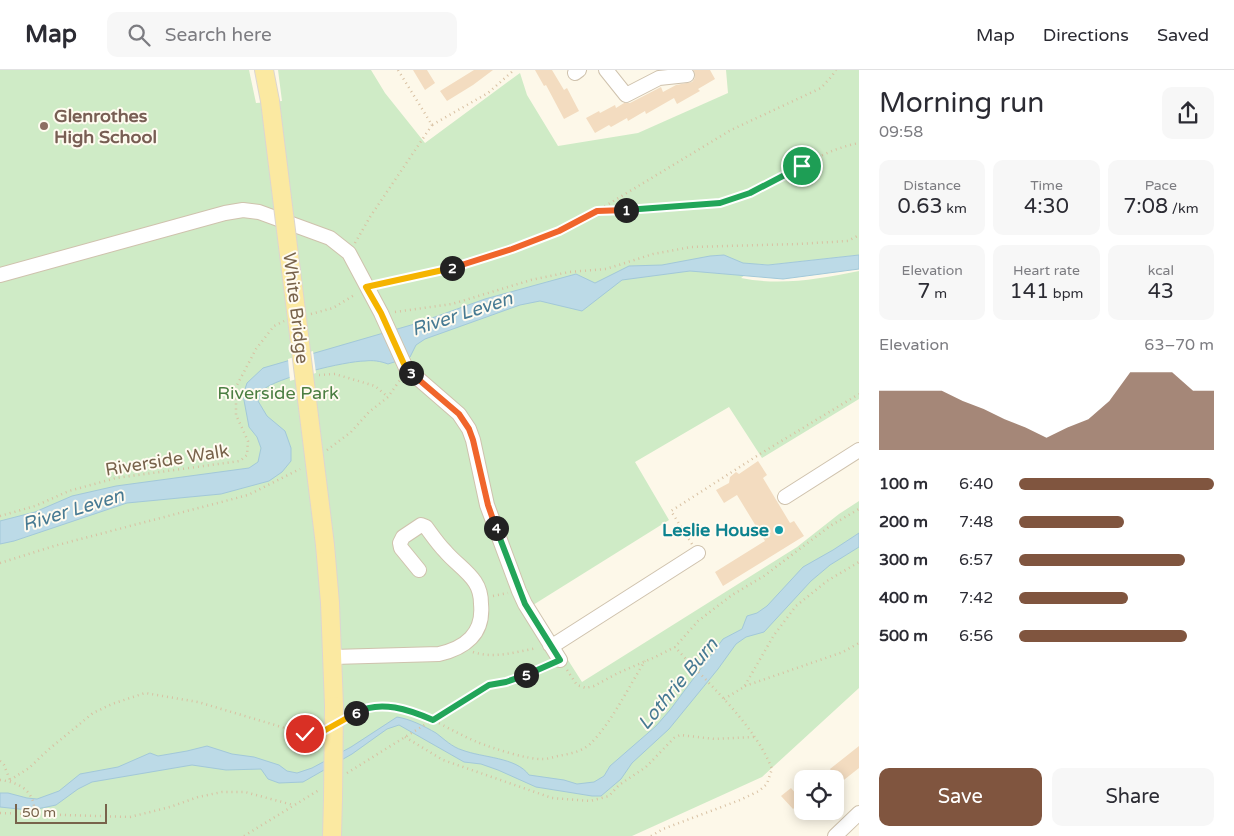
<!DOCTYPE html>
<meta charset="utf-8">
<style>
:root{--surface:#fff;--page:#f7f7f7;--text:#2b2b33;--muted:#7c7c81;--line:#e1e1e2;--accent:#80553f}
body{margin:0;font-family:"Varela Round",sans-serif;background:var(--page);color:var(--text);height:100vh;display:flex;flex-direction:column;font-size:19px;white-space:nowrap}
*{box-sizing:border-box;margin:0}
p{font-size:16px;color:var(--muted)}
.icon{flex:none;width:28px;height:28px;fill:none;stroke:currentColor;stroke-width:2;stroke-linecap:round;stroke-linejoin:round}
.map{position:relative;flex:1;overflow:hidden}
.details{display:flex;flex-direction:column;background:var(--surface);width:375px}
.details>*{flex:none}
.tools{position:absolute;left:794px;top:700px;display:grid;gap:10px}
.tools a{display:grid;place-items:center;width:50px;height:50px;border-radius:10px;background:var(--surface);box-shadow:0 2px 12px #0003;font-size:25px}
.scale{position:absolute;left:15px;bottom:12px;width:92px;box-sizing:border-box;padding-left:5px;border:2px solid #78634b;border-top:0;font-size:14px;line-height:18px;white-space:nowrap;color:#78634b;-webkit-text-stroke:4px #fffbf0;paint-order:stroke}
.pin{position:absolute;display:grid;place-items:center;width:42px;height:42px;color:#fff;margin:-21px;border:2px solid #fff;border-radius:50%;box-shadow:0 1px 5px #0007}
.km{position:absolute;width:25px;height:25px;margin:-12px;border-radius:50%;background:#222;color:#fff;font-size:14px;line-height:25px;text-align:center}
.round{display:grid;place-items:center;flex:none;width:52px;height:52px;border-radius:10px;background:var(--page)}
.overview{display:flex;align-items:center;justify-content:space-between;height:85px;padding:0 20px}
h1{font-size:28px;font-weight:600;line-height:38px}
.figures{display:grid;grid-template-columns:repeat(3,1fr);gap:8px;height:85px;padding:5px 20px}
.figures div{display:grid;align-content:center;border-radius:10px;background:var(--page);text-align:center}
.figures b{font-size:21px;font-weight:600}
.figures small{font-size:14px;font-weight:400}
.figures p{font-size:14px}
.chart{height:140px;padding:10px 20px}
.chart p{display:flex;justify-content:space-between}
.chart svg{width:100%;height:90px;margin-top:5px;fill:var(--accent);opacity:.7}
.action{display:flex;gap:10px;margin-top:auto;padding:10px 20px}
.action a{flex:1;height:58px;border-radius:10px;background:var(--accent);color:#fff;font-size:20px;font-weight:600;line-height:58px;text-align:center}
.action a+a{background:var(--page);color:var(--text)}
ul{padding:0 20px;list-style:none;font-size:16px}
li{display:grid;grid-template-columns:80px 60px 1fr;align-items:center;height:38px}
li i{height:12px;border-radius:6px;background:var(--accent)}
header{display:flex;align-items:center;gap:30px;box-sizing:border-box;height:70px;padding:0 25px;background:var(--surface);border-bottom:1px solid var(--line)}
header strong{font-size:24px}
nav{display:flex;gap:28px;margin-inline-start:auto;font-size:18px}
.search{width:350px;height:45px;background:var(--page);display:flex;align-items:center;gap:12px;box-sizing:border-box;padding:0 18px;border-radius:10px;color:var(--muted);font-size:19px}
main{display:flex;flex:1;min-height:0}
.map>svg:first-child{display:block}
</style>
<header>
<strong>Map</strong>
<div class="search"><svg class="icon" aria-label="search" viewBox="0 0 24 24"><circle cx="10" cy="10" r="6"/><path d="M15 15l6 6"/></svg>Search here</div>
<nav><a>Map</a><a>Directions</a><a>Saved</a></nav>
</header>
<main>
<div class="map">
<svg width="859" height="766" viewBox="0 0 859 766">
<rect width="100%" height="100%" fill="#fdf8e9"/>
<path fill="#cfebc6" d="M0,0h249l7,33 26,-2 -4,-31h93l14,23 40,50 95,-70 7,22 31,51 80,-13 90,-40 -2,-23h133v185l-91,10 -9,-1 -18,14c40,8 78,1 118,-7v128l-97,59 -33,-51 -94,55 34,58 -136,85 49,77 215,-135 42,-33 20,-13v187l-97,89 -130,59h-632z"/>
<path fill="#bcdae7" stroke="#a2c8d9" d="M724,185l19,8 25,2 91,-10v14l-76,10 -93,-8 -68,9 -40,31 -42,-10 -20,4 -95,34 -9,6 -6,12 -22,7c-8,-3 -15,-4 -23,-3 -19,0 -90,17 -102,29 -2,2 -3,8 -5,11l9,15 18,15 6,17v13l-9,11 -13,9 -48,13 -94,9 -113,38 -14,3v-23l35,-9 37,-16 44,-10 133,-18 9,-6 3,-14 -4,-11 -8,-10 -6,-32 4,-12 16,-15 155,-45 67,-24 91,-25 19,9 34,-17 33,-1 48,-9z
M859,463v14l-29,18 -19,16 -47,51 -18,5 -10,7 -18,25 -49,60 -37,34 -11,16 -20,17h-9l-56,-9 -38,-17 -17,-6 -17,-2 -65,-37 -12,4 -35,25 -49,28 -24,1 -11,-4 -7,-10 -35,1 -34,-5 -100,17 -14,7 -22,16 -14,3 -14,2 -28,-3v-14h8l19,5 10,1 22,-8 21,-17 38,-7 32,-14 8,3 29,-5 20,-5 25,8 22,3 25,8 8,6 10,2 15,-5 39,-21 46,-30c13,2 27,9 39,16 8,6 16,14 26,17 21,8 54,7 67,25l35,5 13,4 17,-2 10,-6 6,-10 46,-40 14,-16 53,-71 19,-10 5,-13 10,-3 10,-7 36,-39 30,-17z"/>
<path fill="#fdf8e9" d="M313,281l3,22 -26,8 -2,-22z"/>
<path fill="#f3dcc0" d="M413,0h14l8,13 -10,7z
M474,0h19l-20,15 -26,16 -7,-10z
M535,0h17l12,20 3,-2 12,23 -15,8 -18,-34 -2,1z
M694,0h16l5,9 -17,10 2,2 -23,13 -3,-6 -28,16 -1,-3 -17,10 -1,-3 -16,9 -2,-2 -14,8 -9,-15 13,-7 1,2 15,-8 1,3 8,-5h6l31,-16 2,5 13,-7 16,-3 3,-4z
M758,391l9,14 -4,3 27,45 4,-2 10,15 -81,50 -8,-14 50,-31 -28,-46 -13,8 -8,-13 13,-7 1,-6 6,-5 3,2z
M859,676v22l-24,19v-11l-5,-7z
M791,718l11,13 -9,8 -12,-13z"/>
<g fill="none" stroke-linecap="round" stroke-linejoin="round">
<g stroke="#cfc2ad" stroke-width="16">
<path id="minor" d="M606,0l20,25 33,-17 28,-3
M575,3l4,-3
M0,205l225,-62 18,-3 16,2 71,26 19,15 32,60 25,55 53,46 10,15 4,11 14,65 32,86 6,13 35,56
M785,427l74,-47
M550,575l7,-2 141,-90
M333,587l106,-3c26,-6 45,-20 42,-50 0,-7 -2,-16 -6,-22 -8,-12 -21,-20 -30,-31 -7,-7 -13,-16 -19,-24l-5,-2 -18,12 -3,6 1,5 18,22
M835,766l24,-23"/>
</g>
<g stroke="#dcd6d0" stroke-width="20">
<path id="major" d="M264,0l6,31
M325,475l5,58 4,103
M332,766l1,-37"/>
</g>
<path stroke="#d8c0a2" stroke-width="2.5" stroke-dasharray="1 4" stroke-linecap="butt" d="M398,0l34,55 56,-32 26,-23
M598,141c48,-2 107,0 151,-18 38,-15 68,-42 110,-50
M355,173l15,-26 62,-92
M379,215l34,-9 47,-10 52,-17 47,-18 38,-20 134,-81 90,-42 11,-12 4,-6
M395,242l57,-8 79,-24 38,-8 37,-3 47,-15 38,-7 107,-3 50,-3 11,-6
M311,244l22,-6 23,-14
M319,305l16,-1 40,12 13,11
M327,380l24,-18 18,-20 19,-15 12,-17
M0,446l35,-10 34,-15 47,-13 124,-17 7,-6 1,-14 -12,-26v-28l20,-38 18,-23 10,-5
M692,474l-21,-33 89,-57 99,-60
M0,493l54,-17 194,-51 52,-26
M493,526l15,-3
M473,582c21,7 43,0 64,-4
M567,600l10,15 9,3 8,-2 24,-13 35,-15 22,-11 23,-26 34,-26 32,-19 66,-50 29,-17
M745,616l98,-34 16,-9
M724,629l20,-12 30,-52 22,-29 31,-25 32,-19
M349,647c47,-28 85,7 128,25 15,6 51,18 66,17 5,0 10,-2 15,-3 11,-2 23,-4 32,-12 21,-20 39,-58 55,-83
M405,667l38,23 109,38 38,3 19,-5 10,-11 27,-18 28,-29 6,-3 35,4 40,-2
M0,691l4,4 6,15
M347,703l142,-88 26,-5 33,-14
M0,710c11,1 26,6 31,17 3,4 3,11 4,16
M10,710l19,-12 19,-18 45,-37 19,-9 33,-11 53,9 107,32 15,-1
M0,743l130,4 40,-10 28,-10 24,-5h23l48,13
M244,766l75,-46
M651,766l12,-7 77,-29 19,-9 8,-7 5,-15c-18,-46 -65,-86 -97,-122"/>
<use href="#minor" stroke="#fff" stroke-width="14"/>
<use href="#major" stroke="#fbe9a1" stroke-width="18"/>
<g stroke="#dcd6d0" stroke-width="20" stroke-linecap="butt">
<path id="major-bridge" d="M270,31l55,444
M333,729l1,-93"/>
</g>
<use href="#major-bridge" stroke="#fbe9a1" stroke-width="18"/>
</g>
<g fill="none" stroke-linecap="round" stroke-linejoin="round">
<g stroke="#fff" stroke-width="10">
<path id="split-1" d="M626,140l94,-7 30,-10 52,-27"/>
</g>
<g stroke="#fff" stroke-width="10">
<path id="split-2" d="M452,198l60,-19 47,-18 38,-20 29,-1"/>
</g>
<g stroke="#fff" stroke-width="10">
<path id="split-3" d="M411,303l-7,-9 -23,-51 -15,-26 86,-19"/>
</g>
<g stroke="#fff" stroke-width="10">
<path id="split-4" d="M411,303l48,41 10,15 4,11 15,65 8,23"/>
</g>
<g stroke="#fff" stroke-width="10">
<path id="split-5" d="M496,458l29,76 35,56 -34,15"/>
</g>
<g stroke="#fff" stroke-width="10">
<path id="split-6" d="M356,643c24,-14 54,-3 77,7l56,-35 17,-3 20,-7"/>
</g>
<g stroke="#fff" stroke-width="10">
<path id="split-7" d="M305,664l15,-1 36,-20"/>
</g>
<use href="#split-1" stroke="#22a559" stroke-width="6"/>
<use href="#split-2" stroke="#f0652b" stroke-width="6"/>
<use href="#split-3" stroke="#f5b400" stroke-width="6"/>
<use href="#split-4" stroke="#f0652b" stroke-width="6"/>
<use href="#split-5" stroke="#22a559" stroke-width="6"/>
<use href="#split-6" stroke="#22a559" stroke-width="6"/>
<use href="#split-7" stroke="#f5b400" stroke-width="6"/>
</g>
<circle fill="#8d6e63" stroke="#fffbf0" stroke-width="2" cx="44" cy="56" r="5"/>
<circle fill="#0f9aa8" stroke="#fffbf0" stroke-width="2" cx="779" cy="460" r="5"/>
<g text-anchor="middle" dominant-baseline="central" stroke-width="4" stroke-linejoin="round" paint-order="stroke">
<g font-size="18" font-weight="bold" fill="#785e54" stroke="#fffbf0" text-anchor="start">
<text x="54" y="46">Glenrothes<tspan x="54" dy="21">High School</tspan></text>
</g>
<g font-size="18" fill="#78634b" stroke="#fffbf0">
<text transform="translate(296 238) rotate(83)">White Bridge</text>
<text transform="translate(167 390) rotate(-9)">Riverside Walk</text>
</g>
<g font-size="18" fill="#4b7e42" stroke="#fffbf0">
<text x="278" y="323">Riverside Park</text>
</g>
<g font-size="18" font-weight="bold" fill="#0d838f" stroke="#fffbf0" text-anchor="end">
<text x="769" y="460">Leslie House</text>
</g>
<g font-size="19" font-style="italic" fill="#477a93" stroke="#fffbf0">
<text transform="translate(462 244) rotate(-18)">River Leven</text>
<text transform="translate(73 440) rotate(-17)">River Leven</text>
<text transform="translate(678 614) rotate(-50)">Lothrie Burn</text>
</g>
</g>
</svg>
<div class="tools">
<a><svg class="icon" aria-label="locate" viewBox="0 0 24 24"><circle cx="12" cy="12" r="6"/><path d="M12 2v4M12 18v4M2 12h4M18 12h4"/></svg></a>
</div>
<div class="scale">50 m</div>
<div class="pin" style="left:802px;top:96px;background:#1e9e55"><svg class="icon" aria-label="arrive" viewBox="0 0 24 24"><path d="M6 21V4h12l-3 4 3 4H6"/></svg></div>
<div class="pin" style="left:305px;top:664px;background:#d93025"><svg class="icon" aria-label="check" viewBox="0 0 24 24"><path d="M5 12l5 5 9-10"/></svg></div>
<b class="km" style="left:626px;top:140px">1</b>
<b class="km" style="left:452px;top:198px">2</b>
<b class="km" style="left:411px;top:303px">3</b>
<b class="km" style="left:496px;top:458px">4</b>
<b class="km" style="left:526px;top:605px">5</b>
<b class="km" style="left:356px;top:643px">6</b>
</div>
<section class="details">
<div class="overview"><div><h1>Morning run</h1><p>09:58</p></div><a class="round"><svg class="icon" aria-label="share" viewBox="0 0 24 24"><path d="M12 15V3M7 8l5-5 5 5M5 13v7h14v-7"/></svg></a></div>
<div class="figures">
<div><p>Distance</p><b>0.63<small> km</small></b></div>
<div><p>Time</p><b>4:30</b></div>
<div><p>Pace</p><b>7:08<small> /km</small></b></div>
</div>
<div class="figures">
<div><p>Elevation</p><b>7<small> m</small></b></div>
<div><p>Heart rate</p><b>141<small> bpm</small></b></div>
<div><p>kcal</p><b>43</b></div>
</div>
<div class="chart"><p><span>Elevation</span>63–70 m</p>
<svg viewBox="0 0 160 44" preserveAspectRatio="none"><path d="M0 44V15L10 15L20 15L30 15L40 20L50 24L60 29L70 33L80 38L90 33L100 29L110 20L120 6L130 6L140 6L150 15L160 15V44z"/></svg>
</div>
<ul>
<li><b>100 m</b>6:40<i style="width:100%"></i></li>
<li><b>200 m</b>7:48<i style="width:54%"></i></li>
<li><b>300 m</b>6:57<i style="width:85%"></i></li>
<li><b>400 m</b>7:42<i style="width:56%"></i></li>
<li><b>500 m</b>6:56<i style="width:86%"></i></li>
</ul>
<div class="action"><a>Save</a><a>Share</a></div>
</section>
</main>
